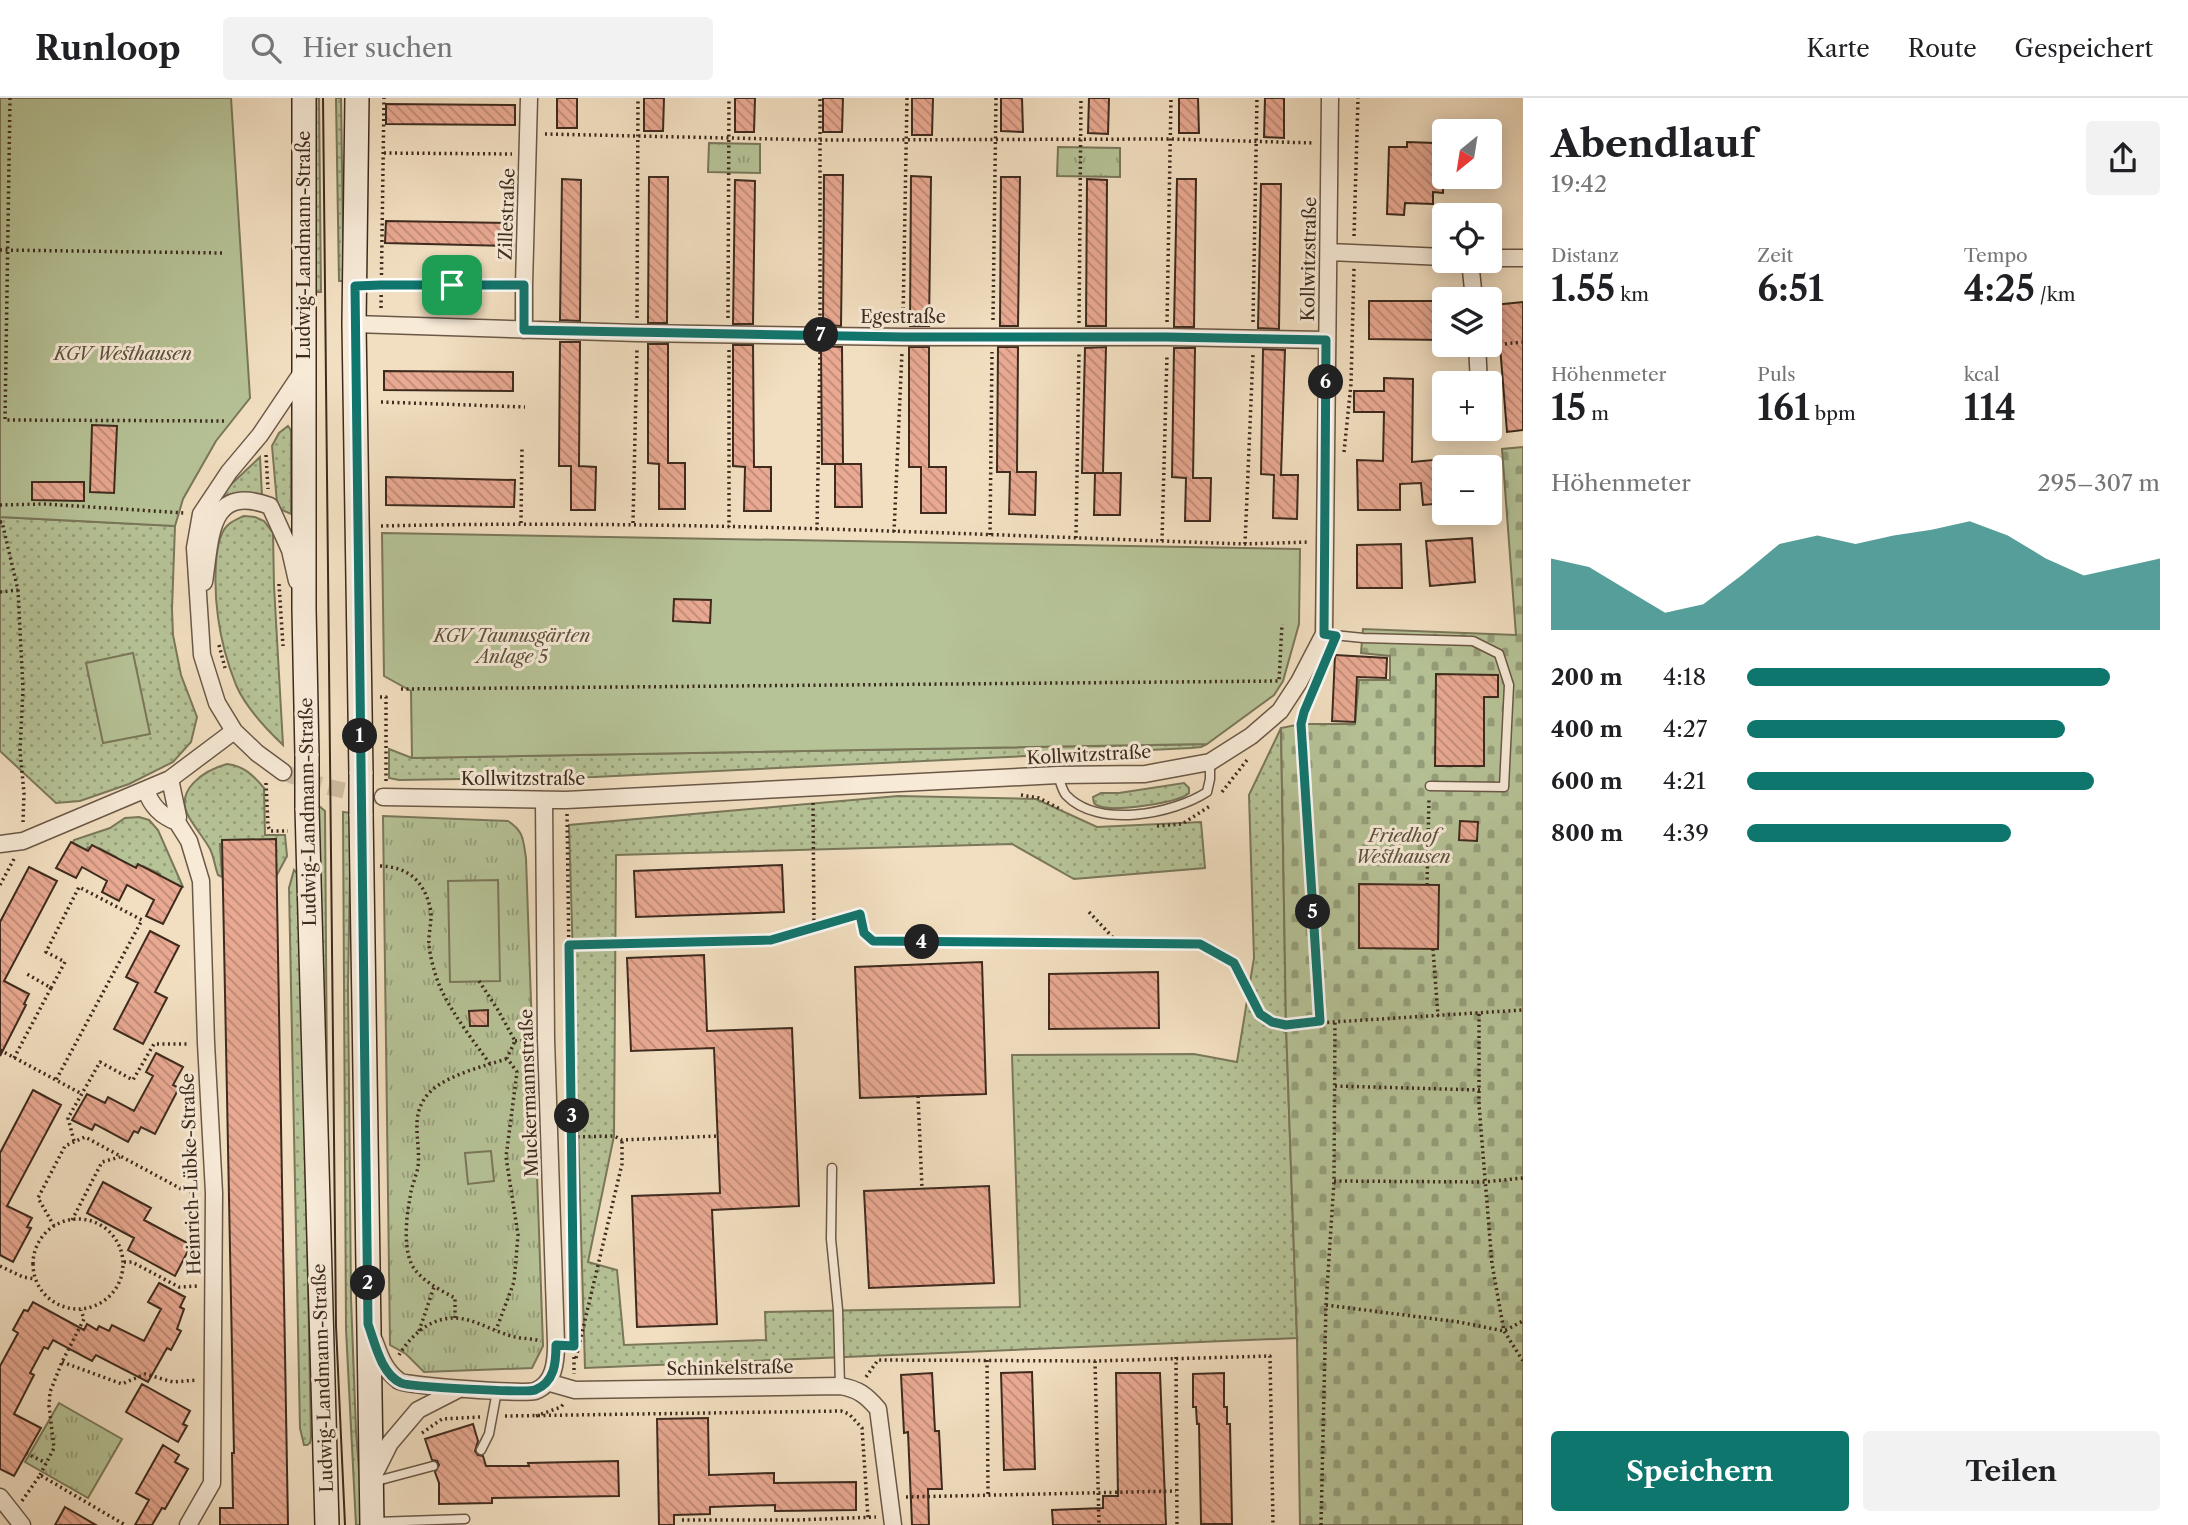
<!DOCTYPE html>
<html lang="de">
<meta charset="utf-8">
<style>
:root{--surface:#fff;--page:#f2f2f2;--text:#202124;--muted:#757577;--line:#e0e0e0;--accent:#0f766e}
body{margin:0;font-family:"Libre Caslon Text",serif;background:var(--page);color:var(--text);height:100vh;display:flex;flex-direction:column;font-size:26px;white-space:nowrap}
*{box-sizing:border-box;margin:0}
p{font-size:23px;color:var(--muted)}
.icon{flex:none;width:38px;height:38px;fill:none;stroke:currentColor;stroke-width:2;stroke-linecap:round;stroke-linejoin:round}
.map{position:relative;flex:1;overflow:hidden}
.sheet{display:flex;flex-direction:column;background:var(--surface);width:665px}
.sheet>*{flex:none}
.needle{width:46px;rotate:210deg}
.tools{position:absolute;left:1432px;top:21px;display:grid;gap:14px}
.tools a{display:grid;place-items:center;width:70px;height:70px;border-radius:7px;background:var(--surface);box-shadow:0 4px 18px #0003;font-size:35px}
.pin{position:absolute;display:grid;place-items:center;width:60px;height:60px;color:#fff;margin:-30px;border-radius:14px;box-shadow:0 4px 10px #0006}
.km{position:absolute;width:35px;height:35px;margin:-18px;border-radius:50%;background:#222;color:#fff;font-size:19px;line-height:35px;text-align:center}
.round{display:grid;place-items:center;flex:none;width:74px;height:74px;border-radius:7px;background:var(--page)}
.summary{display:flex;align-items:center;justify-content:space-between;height:119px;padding:0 28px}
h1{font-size:38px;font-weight:700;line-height:52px}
.figures{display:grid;grid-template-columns:repeat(3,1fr);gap:10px;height:119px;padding:7px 28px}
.figures div{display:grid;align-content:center}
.figures b{font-size:35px;font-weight:700}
.figures small{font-size:19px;font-weight:400}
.figures p{font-size:19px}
.chart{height:196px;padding:14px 28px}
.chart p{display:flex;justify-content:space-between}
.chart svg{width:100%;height:126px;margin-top:7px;fill:var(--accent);opacity:.7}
.cta{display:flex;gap:14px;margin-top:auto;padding:14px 28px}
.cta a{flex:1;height:80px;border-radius:7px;background:var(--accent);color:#fff;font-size:28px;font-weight:700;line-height:80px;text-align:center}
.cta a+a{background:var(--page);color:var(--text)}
ul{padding:0 28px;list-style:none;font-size:23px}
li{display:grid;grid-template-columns:112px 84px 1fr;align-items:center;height:52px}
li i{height:18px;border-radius:9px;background:var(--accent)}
header{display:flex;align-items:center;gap:42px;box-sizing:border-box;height:98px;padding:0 35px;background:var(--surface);border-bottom:2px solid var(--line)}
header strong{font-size:33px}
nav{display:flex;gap:38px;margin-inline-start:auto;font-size:24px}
.search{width:490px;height:63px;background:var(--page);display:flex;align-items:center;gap:18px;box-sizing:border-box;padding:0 24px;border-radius:7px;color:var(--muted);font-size:26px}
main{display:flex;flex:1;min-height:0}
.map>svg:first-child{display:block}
</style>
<header>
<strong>Runloop</strong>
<div class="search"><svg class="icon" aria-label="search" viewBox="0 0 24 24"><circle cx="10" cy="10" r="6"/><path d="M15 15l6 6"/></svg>Hier suchen</div>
<nav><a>Karte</a><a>Route</a><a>Gespeichert</a></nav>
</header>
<main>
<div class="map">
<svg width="1523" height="1427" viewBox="0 0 1523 1427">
<defs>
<pattern id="grass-dots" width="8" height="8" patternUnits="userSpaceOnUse" patternTransform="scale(1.75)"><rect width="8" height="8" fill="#b6c397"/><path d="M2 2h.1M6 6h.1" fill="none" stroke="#959f7b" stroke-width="1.8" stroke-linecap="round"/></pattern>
<pattern id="cemetery-stones" width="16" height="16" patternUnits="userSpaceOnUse" patternTransform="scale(1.75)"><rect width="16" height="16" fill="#b6c397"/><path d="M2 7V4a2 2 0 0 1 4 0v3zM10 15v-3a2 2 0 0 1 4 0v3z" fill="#959f7b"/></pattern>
<pattern id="park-tufts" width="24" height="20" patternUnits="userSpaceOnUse" patternTransform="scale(1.75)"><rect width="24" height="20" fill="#b6c397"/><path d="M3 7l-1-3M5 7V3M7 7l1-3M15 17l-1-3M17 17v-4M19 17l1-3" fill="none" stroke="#959f7b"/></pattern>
<pattern id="building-back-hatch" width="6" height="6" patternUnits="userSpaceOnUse" patternTransform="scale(1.75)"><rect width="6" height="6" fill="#e9a992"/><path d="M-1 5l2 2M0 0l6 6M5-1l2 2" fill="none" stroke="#be8a77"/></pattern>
</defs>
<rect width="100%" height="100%" fill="#f2dfc1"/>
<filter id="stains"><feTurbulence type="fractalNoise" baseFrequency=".00286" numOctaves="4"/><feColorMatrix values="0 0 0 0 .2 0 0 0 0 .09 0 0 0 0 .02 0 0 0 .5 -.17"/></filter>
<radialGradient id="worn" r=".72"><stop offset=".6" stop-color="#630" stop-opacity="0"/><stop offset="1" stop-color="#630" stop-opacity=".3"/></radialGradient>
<path fill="url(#grass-dots)" stroke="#7a775a" stroke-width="2" d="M313,0h6l2,194h-10z
M336,0h5l2,134 3,49h-7z
M288,328l3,4v84l-9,-4 -5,-7 -5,-57 7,-13z
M260,359l2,39 -23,-3 -14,3 -2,-4z
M244,418l11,1 9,4 9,12 1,53 9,159c-18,-17 -37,-37 -47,-60 -8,-20 -15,-45 -18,-68 -3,-20 -6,-74 8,-90 5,-6 12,-8 18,-11z
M0,419l175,9 -3,83 1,26 8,40 16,42 -6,25 -18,20 -44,22 -49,17 -24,2 -56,-52z
M1281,630l5,297 11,313 -712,30 -16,-543 329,-29 138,3 61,28 104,-5 4,46 -131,11 -62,-35 -396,11 -2,281 -26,126 29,8 7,75 142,-5 -1,-28 255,-5 -8,-252 182,-1 43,8 17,-104 -5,-163z
M1207,646l-6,3 -10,1 -597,29 -195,3 -10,-2v-29l23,9z
M227,666c17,2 26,11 37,24l1,47h20l2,21 -15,28 -2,-41 -50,1 2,33 -4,-2c-3,-8 -4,-18 -8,-26 -6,-11 -15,-21 -21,-32 -16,-27 16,-47 38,-53z
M1184,685l5,5v5c-10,10 -76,19 -90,13 -6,-2 -5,-3 -6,-9l8,-4h18z
M319,708l6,5 4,537 10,177h-4l-9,-180 -5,-366 -5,-150 1,-19z
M343,714l8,1 -3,174 3,311 5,133 7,94h-7l-10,-196z
M139,719l10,3 9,10 25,57 -6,2 -19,-11 2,-4 -17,-8 -2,3 -6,-2 -4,7 -19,-10 4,-7 -17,-9 -3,4 -8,-5 -4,6 -13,-7 3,-6 36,-12 15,-10z
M294,772l3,3 5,111 9,453 -1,6 -3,2h-3l-4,-17 -11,-540z"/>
<path fill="url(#cemetery-stones)" stroke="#7a775a" stroke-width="2" d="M1523,349v1078h-223l-3,-187 -11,-313 -5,-297 20,-4h54l4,-44h31v-24l-29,-3 2,-24 153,6 -14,-186z"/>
<path fill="url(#park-tufts)" stroke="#7a775a" stroke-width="2" d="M709,45l51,1v29l-52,-1z
M1058,49l62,1v29l-63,-1z
M383,718l125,5c16,10 15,19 18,37l17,488 -11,22 -108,4 -18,-18 -16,-9z
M59,1305l63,36 -34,59 -63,-36z"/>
<path fill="#b6c397" stroke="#7a775a" stroke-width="2" d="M0,0h231l19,300 -34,43 -33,58 -8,27 -175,-9z
M382,435l918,16 -1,75 -16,57 -9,14 -67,49 -795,14 -1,-67 -27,-15z
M133,555l17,81 -47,9 -17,-80z
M498,782l2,101 -50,1 -2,-101z
M491,1053l3,30 -26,3 -3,-31z"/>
<path fill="url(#building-back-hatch)" stroke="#3e2b1e" stroke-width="2" d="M557,0h20v30h-20z
M644,0h20l-1,33h-19z
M735,0h20l-1,34h-19z
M823,0h20l-1,34h-19z
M912,0h21l-1,37h-20z
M1001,0h21l1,34 -22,-1z
M1089,0h20l-1,36 -20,-1z
M1179,0h19l1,35h-20z
M1265,0h19v40l-20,-1z
M386,6l129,1v20l-129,-1z
M1407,44l28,1v12l9,1 -1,37 -10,-1v12l-28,-1 -1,12 -17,-1 2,-67h18z
M824,77h19l-2,151 -18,-1z
M911,78l20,1 -2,149h-19z
M649,79h19l-1,146h-19z
M1001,79h19l-2,149h-18z
M562,81l19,1 -1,141 -20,-1z
M1087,81l20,1 -1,146h-20z
M1177,81h19l-2,148h-20v-2z
M735,82l20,1 -2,143h-20z
M1261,86h20l-2,145 -21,-1z
M386,123l128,2v23l-129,-3z
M1369,203h75v39l-75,-1z
M1523,204v128l-16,2 -8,-98 -3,1 -2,-30z
M560,244h20l-1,124 17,1 -1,43h-24v-44h-12z
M648,246h20v119h17v46h-26v-45l-11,-1z
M733,247h20l1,122h17v44h-27l1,-44 -12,-1z
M821,248l21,1 1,117h-21z
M909,249h20v120h17v46h-25v-46h-12z
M998,249h20l-1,125h19l-1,43 -26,-1 1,-42h-13z
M1106,249l-3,126h-21l3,-125z
M1174,250h21l-2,130h18l-1,43h-25l1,-43 -14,-1z
M1263,251l22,1 -4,125h17l-1,44 -24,-1 1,-43 -13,-1z
M384,273l129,1v19l-129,-1z
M1384,280l29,1 -1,83 32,-3v44l-21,2 -2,-22 -21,1v26h-42l-1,-50 26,1 1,-49h-30v-21h30z
M92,327l25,1 -3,67 -24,-1z
M835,366h26l1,43h-27z
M1095,375h26l-1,42h-26z
M386,379l129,3 -1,27 -128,-2z
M32,384h52v19l-52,-1z
M1472,440l3,44 -45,4 -4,-45z
M1401,446l1,44h-45v-43z
M674,501l37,1 -1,23 -37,-2z
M1335,557l52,3 -1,20 -29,-1 -2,45 -23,-1z
M1436,576l62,1v22h-14v69h-49z
M1460,723l18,1 -1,19 -18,-1z
M276,741l12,686h-68v-17h13l-1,-55h2l-12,-613z
M71,744l17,9 4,-6 44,23 2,-4 44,23 -19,37 -17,-8 8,-16 -27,-15 -8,16 -17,-9 5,-11 -25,-14 -6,11 -20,-10z
M782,767l2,47 -148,5 -2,-46z
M29,769l28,14 -53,100 25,13 -5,10 2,1 -26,51v-134z
M1359,786l80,1 -1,64 -79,-1z
M150,833l29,15 -24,46 12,6 -24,46 -29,-15 24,-46 -12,-6z
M704,857l3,76 85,-3 7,178 -87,4 5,114 -80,3 -5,-131 88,-3 -6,-145 -83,3 -4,-93z
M982,864l4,132 -126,4 -5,-131z
M1158,874l1,56 -110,1v-55z
M488,912v16h-18l-1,-15z
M156,955l27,14 -10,18 6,3 -24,46 -14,-7 -3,6 -4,-2 -6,11 -33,-18 -3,6 -20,-10 15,-26 18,9 3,-6 26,14 19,-35 -7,-4z
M33,992l28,15 -54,101 25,12 -5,9 4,1 -18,34 -13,-7v-102z
M103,1084l48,26 -7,12 47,25 -16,31 -47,-26 6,-12 -47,-25z
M989,1088l5,97 -125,5 -5,-97z
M159,1185l26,14 -5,10 4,2 -7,20 4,2 -10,19 -4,-2 -19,34 -52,-27 -4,6 -39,-21 -5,9 -4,-2 -14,26 4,2 -20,39 27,14 -27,48 -14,-7v-103l18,-33 -5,-3 11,-20 4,1 5,-9 51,28 3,-6 10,6 2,-4 10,5 3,-6 32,16 17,-32 -13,-7z
M1032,1274l3,97 -31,1 -3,-97z
M932,1275l3,58h4l3,58h-14l1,36h-17l-4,-93 -4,1 -3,-58z
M1116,1275h44l6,152h-113l-1,-15 51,-2v-12h15z
M1224,1275v34h3v17h3l2,100h-31l-2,-100h-2l-1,-17h-3v-33z
M142,1286l48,27 -7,13 4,2 -9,16 -52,-30z
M708,1320l1,57 65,-2v10l82,-1v28l-81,1v-6l-65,2v7l-36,1v10h-15l-2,-106z
M473,1326l5,17 -3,10 3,4 5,1 3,10h43l-1,-3 90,-2 1,35 -127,2v5l-53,1v-21l-4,-11 4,-7 -2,-4 -5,-1 -7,-21z
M163,1347l16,10 -4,7 13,7 -23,40 -3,-1 -10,17h-17l14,-25 -13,-7z
M65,1409l31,18h-41z"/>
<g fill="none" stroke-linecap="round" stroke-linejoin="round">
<path stroke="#cebba0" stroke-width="16" stroke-dasharray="16 8" stroke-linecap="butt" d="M283,674c34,14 64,20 100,25"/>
<g stroke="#6b5847" stroke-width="11">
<path id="service" d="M1324,536l39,4 110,3 26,13 10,31 -5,102 -74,-1
M1058,677c2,6 4,15 8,20 32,34 107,19 141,-3l3,-13v-17
M832,1070l-1,71 7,71 2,76
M481,1352l8,-16 8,-43
M373,1384l60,-16
M375,1424l90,-3"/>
</g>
<g stroke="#6b5847" stroke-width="19">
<path id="minor" d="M1329,154l115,5
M1489,160h34
M1470,163l4,38
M354,226l283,9 266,4h264l159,3
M524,232v-45l5,-187
M1477,247l2,38
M204,484c7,-44 4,-99 66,-76l20,44 7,31
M283,674l-26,-19 -23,-22 -17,-28 -15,-48 -7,-107 6,-34 28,-42 31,-37 43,-64
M146,692c5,16 15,26 31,32l1,-5 -8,-38
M383,699l183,3 492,-25 87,-1 65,-12 41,-26 29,-25 19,-29 25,-48 6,-536
M177,724l12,19 12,40 5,162 8,150 -2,290 -24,42
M0,746l23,-3 147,-62 64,-48
M374,1242c6,16 10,30 25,41 8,5 124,13 136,10 19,-7 21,-29 21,-47l-10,-305 -2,-238
M547,1284l28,8 265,-4c18,3 26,9 38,23l15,116
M373,1379l17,-34 28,-33 41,-21
M0,1399l22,28"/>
</g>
<g stroke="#3e2b1e" stroke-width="26">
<path id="secondary" d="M304,0v511l3,147
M357,0l-3,226 7,450
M307,710l20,717
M361,716l11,711"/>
</g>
<path stroke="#3e2b1e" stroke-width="3.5" stroke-dasharray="2 3.5" stroke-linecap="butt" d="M10,0l-5,322 221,1
M545,36l275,6 351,-1 143,4
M384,55l128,1
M1354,138l4,-138
M0,152l223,3
M375,187h132
M381,210l3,-210
M637,220l1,-220
M728,220l1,-220
M903,222l4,-222
M993,222l3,-222
M820,223v-223
M1167,224l4,-224
M1253,224l4,-224
M1079,225l2,-225
M1494,247l29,-3
M729,252v177
M381,304l144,5
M1344,354l7,-68 3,-116
M266,357l2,34
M0,407l44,-1 141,9
M0,424h2l16,68 5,99 -3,62 4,42 -1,29
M521,425l1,-76
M633,425l4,-176
M381,428c288,-7 576,8 864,18l64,-2
M817,432l3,-180
M894,434l8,-180
M990,437l2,-183
M1076,440l3,-187
M1162,443l5,-187
M1245,446l8,-190
M279,486l4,62
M0,494l18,-2
M219,547l6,23
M401,591l878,-8 3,-57
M380,599h6v85
M1303,616l-2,10 19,297
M1298,618l6,-4 5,-12
M1123,658l27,-2
M266,685l2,43 2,5h18
M1222,694l25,-32
M1021,697l18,3 23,12
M813,705l1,124
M567,716l7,497
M1157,728l25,-2 28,-18
M380,768c28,1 43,14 50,41 3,12 -2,26 -1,38 1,12 6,30 11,42 13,28 32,52 50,77
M0,787l14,-26
M1427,787l2,-86
M1089,814l30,32
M569,847l202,-5 89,-26 4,19 9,8 327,3 34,19 26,51 12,8 14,3 237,-15
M1433,851l5,67
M479,883l19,29 17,31 -8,17 10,14 -11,85 12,78 -4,47 -18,48
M51,890l14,-26 -19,-10 33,-65 63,33 -86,160
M1479,916v91l13,159 12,67 19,30
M515,943l15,-1
M0,952l82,44
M14,960l37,-70 -24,-14
M1335,988l145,4
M918,998l4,92
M572,1039l42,-1 8,4 96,-4
M74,1043l-6,-23 32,-56 33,18 21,-36h36
M1334,1083l150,1 39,-4
M33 1166a45 45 0 1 1 90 0a45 45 0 1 1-90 0Z
M72,1122l30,-58 18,-5
M54,1128l-16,-28 27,-52 20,-9 102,55h10
M124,1164h8l47,25 19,-1
M0,1168l23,11 12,2
M1326,1207l133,17 45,9 19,-10
M455,1220v-20c-13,-7 -29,-15 -39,-27 -14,-16 -10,-53 -6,-73 1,-11 6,-21 8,-31 3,-23 -8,-48 7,-69 15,-22 57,-31 81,-39
M419,1233l15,-44
M399,1257c12,-20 32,-38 57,-37 18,1 35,12 52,17 11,4 22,3 33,6
M574,1259v17
M1176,1259l1,168
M576,1260l46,-194v-24
M987,1262l1,134
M1095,1263l4,164
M62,1264l60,22 23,-10 28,8 24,-2
M866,1279l12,-17 217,1 175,-5 3,169
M505,1318l336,-5 8,3 13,14 6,90
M536,1318l25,-9 4,-5
M422,1335l20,-14 38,-2
M26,1355l20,10
M40,1377l14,-27 -5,-42 1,-14 12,-30 22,-43 -3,-9
M906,1399l270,-6
M22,1403l18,-26 85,50
M682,1422h115l79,-3
M1321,1427l5,-220 8,-124 1,-160"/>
<use href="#service" stroke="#f7ead7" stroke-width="8"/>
<use href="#minor" stroke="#f7ead7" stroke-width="16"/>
<use href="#secondary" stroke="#f7ead7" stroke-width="23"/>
<path stroke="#3e2b1e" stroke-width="2" d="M323,0l13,1228 9,199"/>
<g stroke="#3e2b1e" stroke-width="26" stroke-linecap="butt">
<path id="secondary-bridge" d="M307,658v52
M361,676v40"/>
</g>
<use href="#secondary-bridge" stroke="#f7ead7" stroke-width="23"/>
</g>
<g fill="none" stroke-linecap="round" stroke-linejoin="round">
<g stroke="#fff" stroke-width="14">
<path id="route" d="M381,187h143v45l379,7h264l159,3 -2,294 12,2 -32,76 -3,12 19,297 -34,4 -14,-3 -12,-8 -26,-51 -34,-19 -327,-3 -9,-8 -4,-19 -89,26 -202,5 5,401 -18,-1c0,17 -1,37 -21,45 -8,3 -125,-3 -134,-7 -20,-9 -26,-40 -33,-59l-13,-1038z"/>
</g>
<use href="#route" stroke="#0f766e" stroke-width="9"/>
</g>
<g text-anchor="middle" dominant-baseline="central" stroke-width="6" stroke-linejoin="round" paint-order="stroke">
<g font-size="18" fill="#3e2b1e" stroke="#f7ead7">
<text transform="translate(507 116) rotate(-88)">Zillestraße</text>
<text transform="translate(304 147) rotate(-90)">Ludwig-Landmann-Straße</text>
<text transform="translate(1309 161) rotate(-89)">Kollwitzstraße</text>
<text x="903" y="219">Egestraße</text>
<text transform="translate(1089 657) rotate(-3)">Kollwitzstraße</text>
<text x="523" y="681">Kollwitzstraße</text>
<text transform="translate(308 714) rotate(-91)">Ludwig-Landmann-Straße</text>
<text transform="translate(529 995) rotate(-92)">Muckermannstraße</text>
<text transform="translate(191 1076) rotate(-92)">Heinrich-Lübke-Straße</text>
<text transform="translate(730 1270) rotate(-1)">Schinkelstraße</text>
<text transform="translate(323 1280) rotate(-92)">Ludwig-Landmann-Straße</text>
</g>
<g font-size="18" font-style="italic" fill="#5c513c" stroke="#f7ead7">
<text x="123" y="256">KGV Westhausen</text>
<text x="512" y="538">KGV Taunusgärten<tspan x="512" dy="21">Anlage 5</tspan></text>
<text x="1403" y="738">Friedhof<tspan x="1403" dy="21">Westhausen</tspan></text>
</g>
</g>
<rect width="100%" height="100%" filter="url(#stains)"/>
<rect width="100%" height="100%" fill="url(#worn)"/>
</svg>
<div class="tools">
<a><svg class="needle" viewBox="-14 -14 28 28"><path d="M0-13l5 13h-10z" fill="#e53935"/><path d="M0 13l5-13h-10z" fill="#757577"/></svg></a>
<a><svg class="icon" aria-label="locate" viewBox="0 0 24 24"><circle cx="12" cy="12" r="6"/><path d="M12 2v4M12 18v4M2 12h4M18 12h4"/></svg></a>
<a><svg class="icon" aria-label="layers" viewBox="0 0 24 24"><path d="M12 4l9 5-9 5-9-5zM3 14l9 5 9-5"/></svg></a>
<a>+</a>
<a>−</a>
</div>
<div class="pin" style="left:452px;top:187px;background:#1e9e55"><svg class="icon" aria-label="arrive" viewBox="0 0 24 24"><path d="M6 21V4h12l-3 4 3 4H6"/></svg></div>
<b class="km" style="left:360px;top:638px">1</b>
<b class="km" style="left:368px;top:1185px">2</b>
<b class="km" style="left:572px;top:1018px">3</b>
<b class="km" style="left:922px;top:844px">4</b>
<b class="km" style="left:1313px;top:814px">5</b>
<b class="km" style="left:1326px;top:284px">6</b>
<b class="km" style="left:821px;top:237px">7</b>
</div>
<section class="sheet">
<div class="summary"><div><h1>Abendlauf</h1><p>19:42</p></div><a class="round"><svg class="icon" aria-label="share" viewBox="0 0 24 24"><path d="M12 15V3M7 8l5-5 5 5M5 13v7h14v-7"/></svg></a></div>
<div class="figures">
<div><p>Distanz</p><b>1.55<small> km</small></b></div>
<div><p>Zeit</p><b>6:51</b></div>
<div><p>Tempo</p><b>4:25<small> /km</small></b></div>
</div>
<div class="figures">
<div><p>Höhenmeter</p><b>15<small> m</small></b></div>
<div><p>Puls</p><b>161<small> bpm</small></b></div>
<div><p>kcal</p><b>114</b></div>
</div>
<div class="chart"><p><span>Höhenmeter</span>295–307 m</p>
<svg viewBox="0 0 160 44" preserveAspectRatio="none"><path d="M0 44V19L10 22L20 30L30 38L40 35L50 25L60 14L70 11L80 14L90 11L100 9L110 6L120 11L130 19L140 25L150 22L160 19V44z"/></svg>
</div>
<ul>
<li><b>200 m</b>4:18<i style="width:88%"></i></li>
<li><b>400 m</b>4:27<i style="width:77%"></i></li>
<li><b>600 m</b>4:21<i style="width:84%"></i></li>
<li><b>800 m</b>4:39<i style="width:64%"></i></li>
</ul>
<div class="cta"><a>Speichern</a><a>Teilen</a></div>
</section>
</main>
